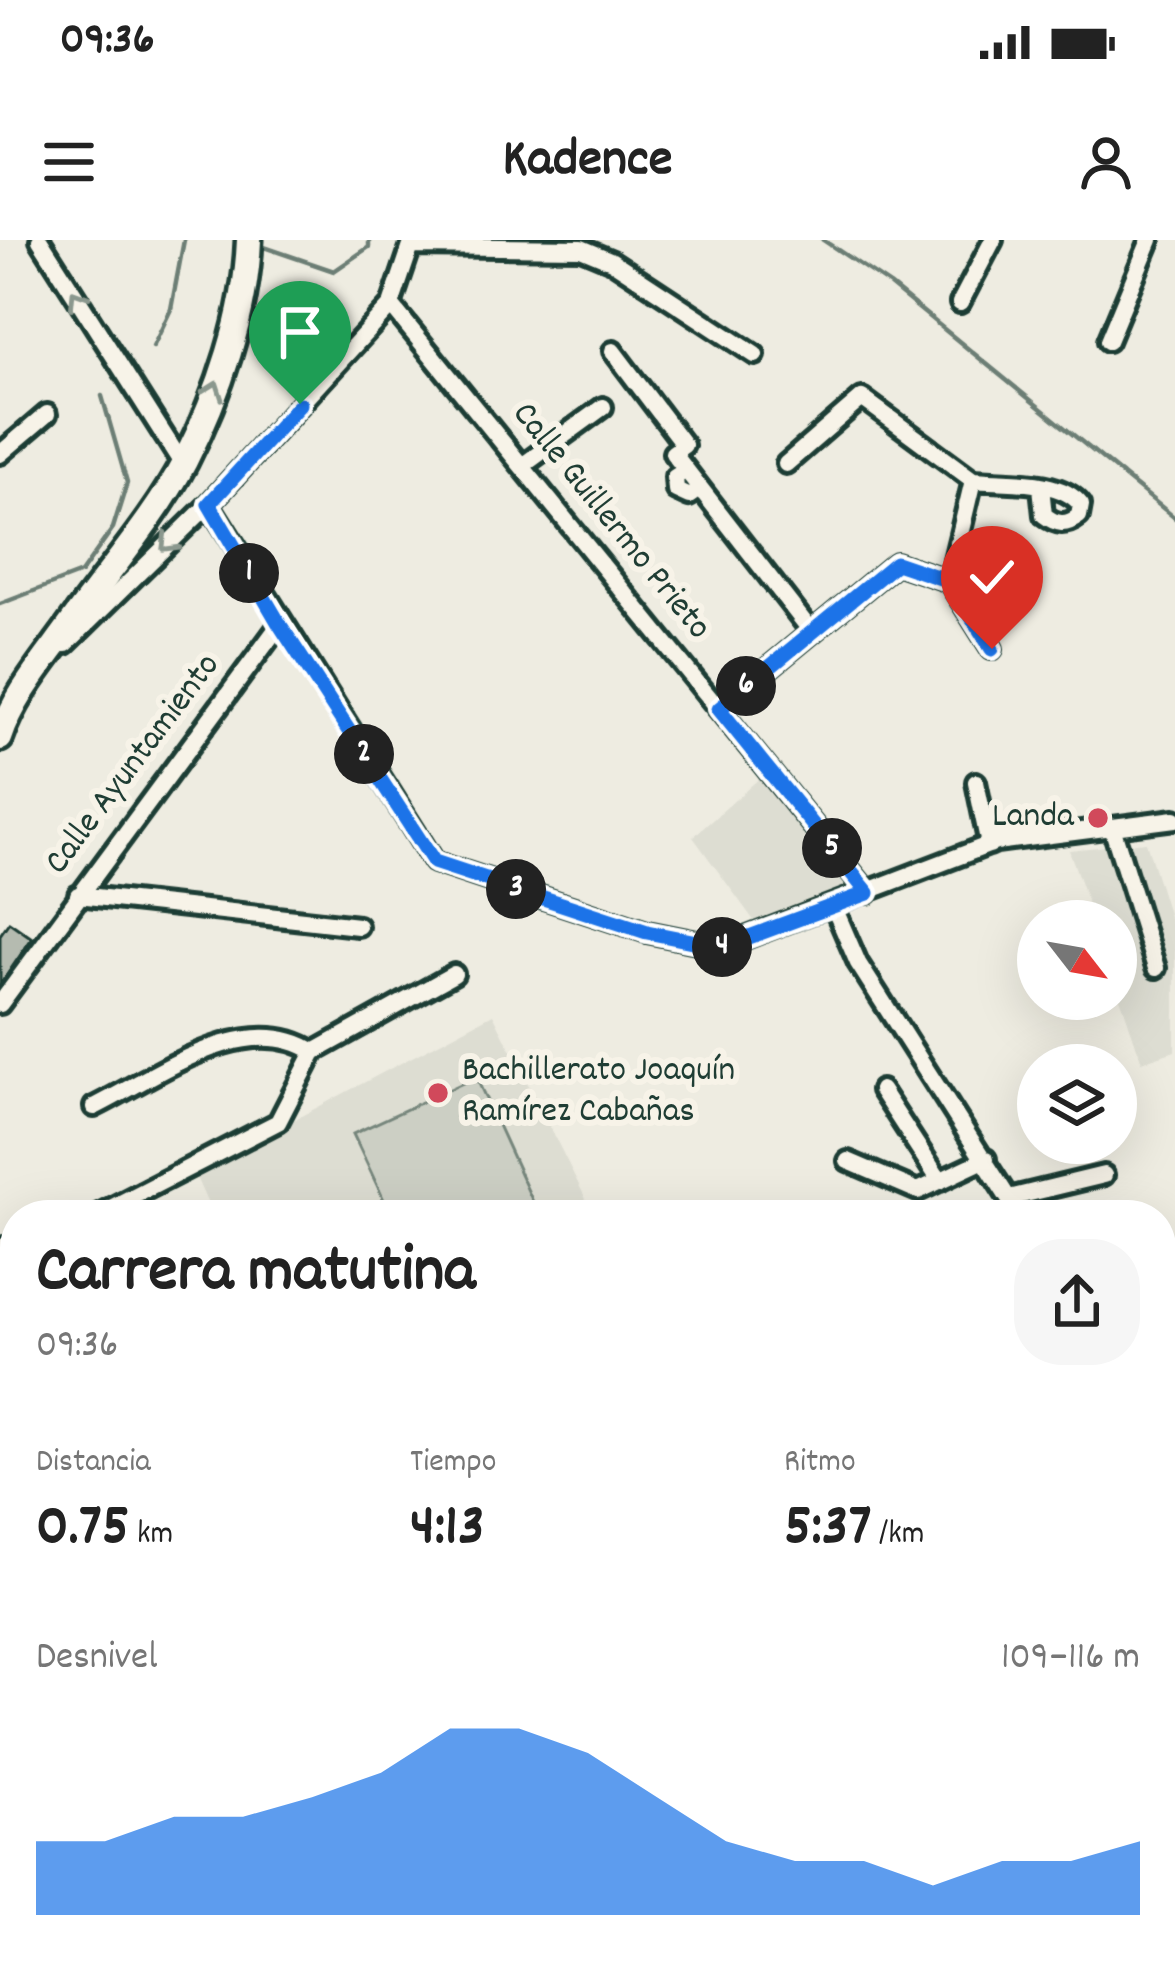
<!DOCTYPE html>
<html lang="es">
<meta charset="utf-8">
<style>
:root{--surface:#fff;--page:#f6f6f6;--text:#222;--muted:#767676;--accent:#1a73e8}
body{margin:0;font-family:Dekko,sans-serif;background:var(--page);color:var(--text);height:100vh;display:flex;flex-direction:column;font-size:45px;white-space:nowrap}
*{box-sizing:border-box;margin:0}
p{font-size:39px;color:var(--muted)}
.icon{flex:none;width:66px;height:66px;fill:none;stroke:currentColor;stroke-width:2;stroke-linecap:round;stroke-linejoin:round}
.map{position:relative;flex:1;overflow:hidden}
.side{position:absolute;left:0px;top:960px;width:1176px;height:771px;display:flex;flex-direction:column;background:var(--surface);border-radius:48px 48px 0 0;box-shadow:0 12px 48px #0002}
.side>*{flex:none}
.needle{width:78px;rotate:121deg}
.controls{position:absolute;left:1017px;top:660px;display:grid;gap:24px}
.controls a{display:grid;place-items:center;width:120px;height:120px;border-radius:50%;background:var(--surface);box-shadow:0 12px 48px #0002;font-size:60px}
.pin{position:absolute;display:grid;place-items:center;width:102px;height:102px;color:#fff;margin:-123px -51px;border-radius:50% 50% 50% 0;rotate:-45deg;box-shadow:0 0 12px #0007}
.pin .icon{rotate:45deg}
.km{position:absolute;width:60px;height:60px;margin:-30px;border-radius:50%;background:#222;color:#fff;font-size:33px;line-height:60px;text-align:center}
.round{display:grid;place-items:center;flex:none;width:126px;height:126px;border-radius:48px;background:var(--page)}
.headline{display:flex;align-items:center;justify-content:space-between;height:204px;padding:0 36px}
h1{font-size:66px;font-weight:700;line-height:90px}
.stats{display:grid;grid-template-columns:repeat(3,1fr);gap:18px;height:204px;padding:12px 36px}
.stats div{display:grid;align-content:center}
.stats b{font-size:60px;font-weight:700}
.stats small{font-size:33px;font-weight:400}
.stats p{font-size:33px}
.chart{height:336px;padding:24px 36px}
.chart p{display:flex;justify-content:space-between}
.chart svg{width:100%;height:216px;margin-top:12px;fill:var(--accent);opacity:.7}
.status{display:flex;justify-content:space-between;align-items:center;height:84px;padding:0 60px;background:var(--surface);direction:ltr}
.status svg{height:33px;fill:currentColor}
header{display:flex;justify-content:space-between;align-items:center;height:156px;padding:0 36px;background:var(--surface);font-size:54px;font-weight:700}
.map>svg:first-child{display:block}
</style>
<div class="status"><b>09:36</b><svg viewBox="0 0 49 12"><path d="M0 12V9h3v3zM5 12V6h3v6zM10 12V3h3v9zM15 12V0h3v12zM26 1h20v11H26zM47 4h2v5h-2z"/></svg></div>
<header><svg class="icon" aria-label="menu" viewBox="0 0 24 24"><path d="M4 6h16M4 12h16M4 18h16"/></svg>Kadence<svg class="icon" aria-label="person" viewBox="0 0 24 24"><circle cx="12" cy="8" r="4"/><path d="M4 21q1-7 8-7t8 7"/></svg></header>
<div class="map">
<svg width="1175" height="1729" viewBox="0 0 1175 1729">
<rect width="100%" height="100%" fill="#eeece1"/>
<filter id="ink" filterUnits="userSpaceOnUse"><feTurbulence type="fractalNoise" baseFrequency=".00833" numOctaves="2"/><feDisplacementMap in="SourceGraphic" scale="24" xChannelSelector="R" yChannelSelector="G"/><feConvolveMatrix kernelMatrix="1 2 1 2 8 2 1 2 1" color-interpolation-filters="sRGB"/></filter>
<g filter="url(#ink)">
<path fill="#ddddd2" d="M762,536l87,109 -94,37 -62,-85z
M1146,602l29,94v115l-33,11 -26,-76v-65h-22l-25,-71z
M493,774l101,201h-381l-19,-42z"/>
<path fill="#cccfc4" stroke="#76867c" stroke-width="3" d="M476,837l63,138h-148l-38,-81z
M1175,1198v531h-945l22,-13h909v-516z"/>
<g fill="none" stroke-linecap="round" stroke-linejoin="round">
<path stroke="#6c7e74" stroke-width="4.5" d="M823,0l67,45 285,233
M261,6l73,25 35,-24v-7
M153,107l18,-38 13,-69
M0,364l81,-31 32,-45 14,-45 -25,-87"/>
<path stroke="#9fa99f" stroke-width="27" d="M1161,1297l14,-2
M496,1716l15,13
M930,1716l25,13
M373,1729l13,-13
M661,1729l6,-13
M812,1729l9,-7 33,-6"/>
</g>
<path fill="#b5bbb0" stroke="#1f3d34" stroke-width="3" d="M9,682l23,16 -32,47v-50z"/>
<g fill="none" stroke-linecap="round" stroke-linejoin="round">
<g stroke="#1f3d34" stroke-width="26">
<path id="street" d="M40,0l143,225
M412,6l169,2 31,13 143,94
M960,63l33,-63
M391,65l477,588
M1108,101l42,-101
M613,111l71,94 -11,8 138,178
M0,214l47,-40
M786,224l76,-66 111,82
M522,226l81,-59
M686,230l-11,7 1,13 13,6 10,-7
M973,240c32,3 88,-2 108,25l-2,11c-13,10 -22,9 -35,-1l-3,-28
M209,264l225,358 213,70 75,15 274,-105 179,-23
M949,341l24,-101
M949,341l43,68
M66,404l143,-140 182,-199 22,-65
M719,469l177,-146 53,18
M976,542l13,63
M1112,587l44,141
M78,655l280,31
M833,665l25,58 161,252
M0,764l280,-380
M881,850l59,91
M94,867c63,-31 152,-99 220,-55
M848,921l70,30 68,-32
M1009,958l95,-23
M97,975l181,-93 36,-70 140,-78
M1161,1209l14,3
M0,1215l15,-7"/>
</g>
<g stroke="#1f3d34" stroke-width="33">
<path id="secondary" d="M0,498c14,-43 47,-80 73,-117 37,-52 83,-104 112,-160 34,-67 61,-146 64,-221"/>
</g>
<g stroke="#1f3d34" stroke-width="36">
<path id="primary" d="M0,1012l15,31
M0,1048l15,32
M315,1716l5,13"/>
</g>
<use href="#street" stroke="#f7f3e8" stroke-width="16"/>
<use href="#secondary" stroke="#f7f3e8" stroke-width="24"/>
<use href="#primary" stroke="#f7f3e8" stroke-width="27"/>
</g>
<defs><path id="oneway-chevron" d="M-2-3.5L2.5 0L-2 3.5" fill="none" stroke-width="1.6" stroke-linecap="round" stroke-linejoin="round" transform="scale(3)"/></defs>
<g stroke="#8b988e">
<use href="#oneway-chevron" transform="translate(77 58) rotate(-122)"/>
<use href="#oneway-chevron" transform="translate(214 150) rotate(-70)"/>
<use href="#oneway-chevron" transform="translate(168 304) rotate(135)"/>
</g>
</g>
<g fill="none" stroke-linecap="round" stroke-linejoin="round" filter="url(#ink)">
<g stroke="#fff" stroke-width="24">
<path id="route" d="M300,164l-91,100 71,121 154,237 213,70 75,15 146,-54 -149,-184 177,-146 53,18 43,68"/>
</g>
<use href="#route" stroke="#1a73e8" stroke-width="15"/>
</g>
<g fill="#d1495b" stroke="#f7f3e8" stroke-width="4.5">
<circle cx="1098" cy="578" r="12"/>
<circle cx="438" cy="853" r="12"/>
</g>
<g text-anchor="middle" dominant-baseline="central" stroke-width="12" stroke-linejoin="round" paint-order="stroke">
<g font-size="36" fill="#1f3d34" stroke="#f7f3e8">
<text transform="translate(610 282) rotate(51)">Calle Guillermo Prieto</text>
<text transform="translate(134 525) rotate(-53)">Calle Ayuntamiento</text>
</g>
<g font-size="36" fill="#1f3d34" stroke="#f7f3e8" text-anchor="end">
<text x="1074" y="578">Landa</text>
<text x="462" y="832" text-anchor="start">Bachillerato Joaquín<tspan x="462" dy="41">Ramírez Cabañas</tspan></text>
</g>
</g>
</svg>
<div class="controls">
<a><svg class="needle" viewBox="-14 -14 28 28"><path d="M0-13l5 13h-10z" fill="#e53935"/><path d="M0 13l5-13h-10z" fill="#767676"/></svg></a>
<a><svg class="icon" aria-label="layers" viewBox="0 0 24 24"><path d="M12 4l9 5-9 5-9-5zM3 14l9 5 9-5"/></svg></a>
</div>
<div class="pin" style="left:300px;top:164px;background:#1e9e55"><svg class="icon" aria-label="arrive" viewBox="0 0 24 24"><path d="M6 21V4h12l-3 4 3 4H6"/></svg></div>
<div class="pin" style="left:992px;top:409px;background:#d93025"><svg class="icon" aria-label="check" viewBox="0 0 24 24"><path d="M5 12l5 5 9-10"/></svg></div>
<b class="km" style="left:249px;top:333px">1</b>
<b class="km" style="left:364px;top:514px">2</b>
<b class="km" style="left:516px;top:649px">3</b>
<b class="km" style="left:722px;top:707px">4</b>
<b class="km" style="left:832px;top:608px">5</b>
<b class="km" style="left:746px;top:446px">6</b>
<section class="side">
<div class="headline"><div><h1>Carrera matutina</h1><p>09:36</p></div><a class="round"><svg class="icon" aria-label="share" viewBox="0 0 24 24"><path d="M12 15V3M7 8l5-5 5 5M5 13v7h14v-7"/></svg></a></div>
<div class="stats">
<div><p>Distancia</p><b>0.75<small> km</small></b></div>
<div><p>Tiempo</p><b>4:13</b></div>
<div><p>Ritmo</p><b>5:37<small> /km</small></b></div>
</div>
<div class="chart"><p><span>Desnivel</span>109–116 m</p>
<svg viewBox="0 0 160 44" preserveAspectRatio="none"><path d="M0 44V29L10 29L20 24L30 24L40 20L50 15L60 6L70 6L80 11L90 20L100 29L110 33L120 33L130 38L140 33L150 33L160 29V44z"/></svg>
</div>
</section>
</div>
